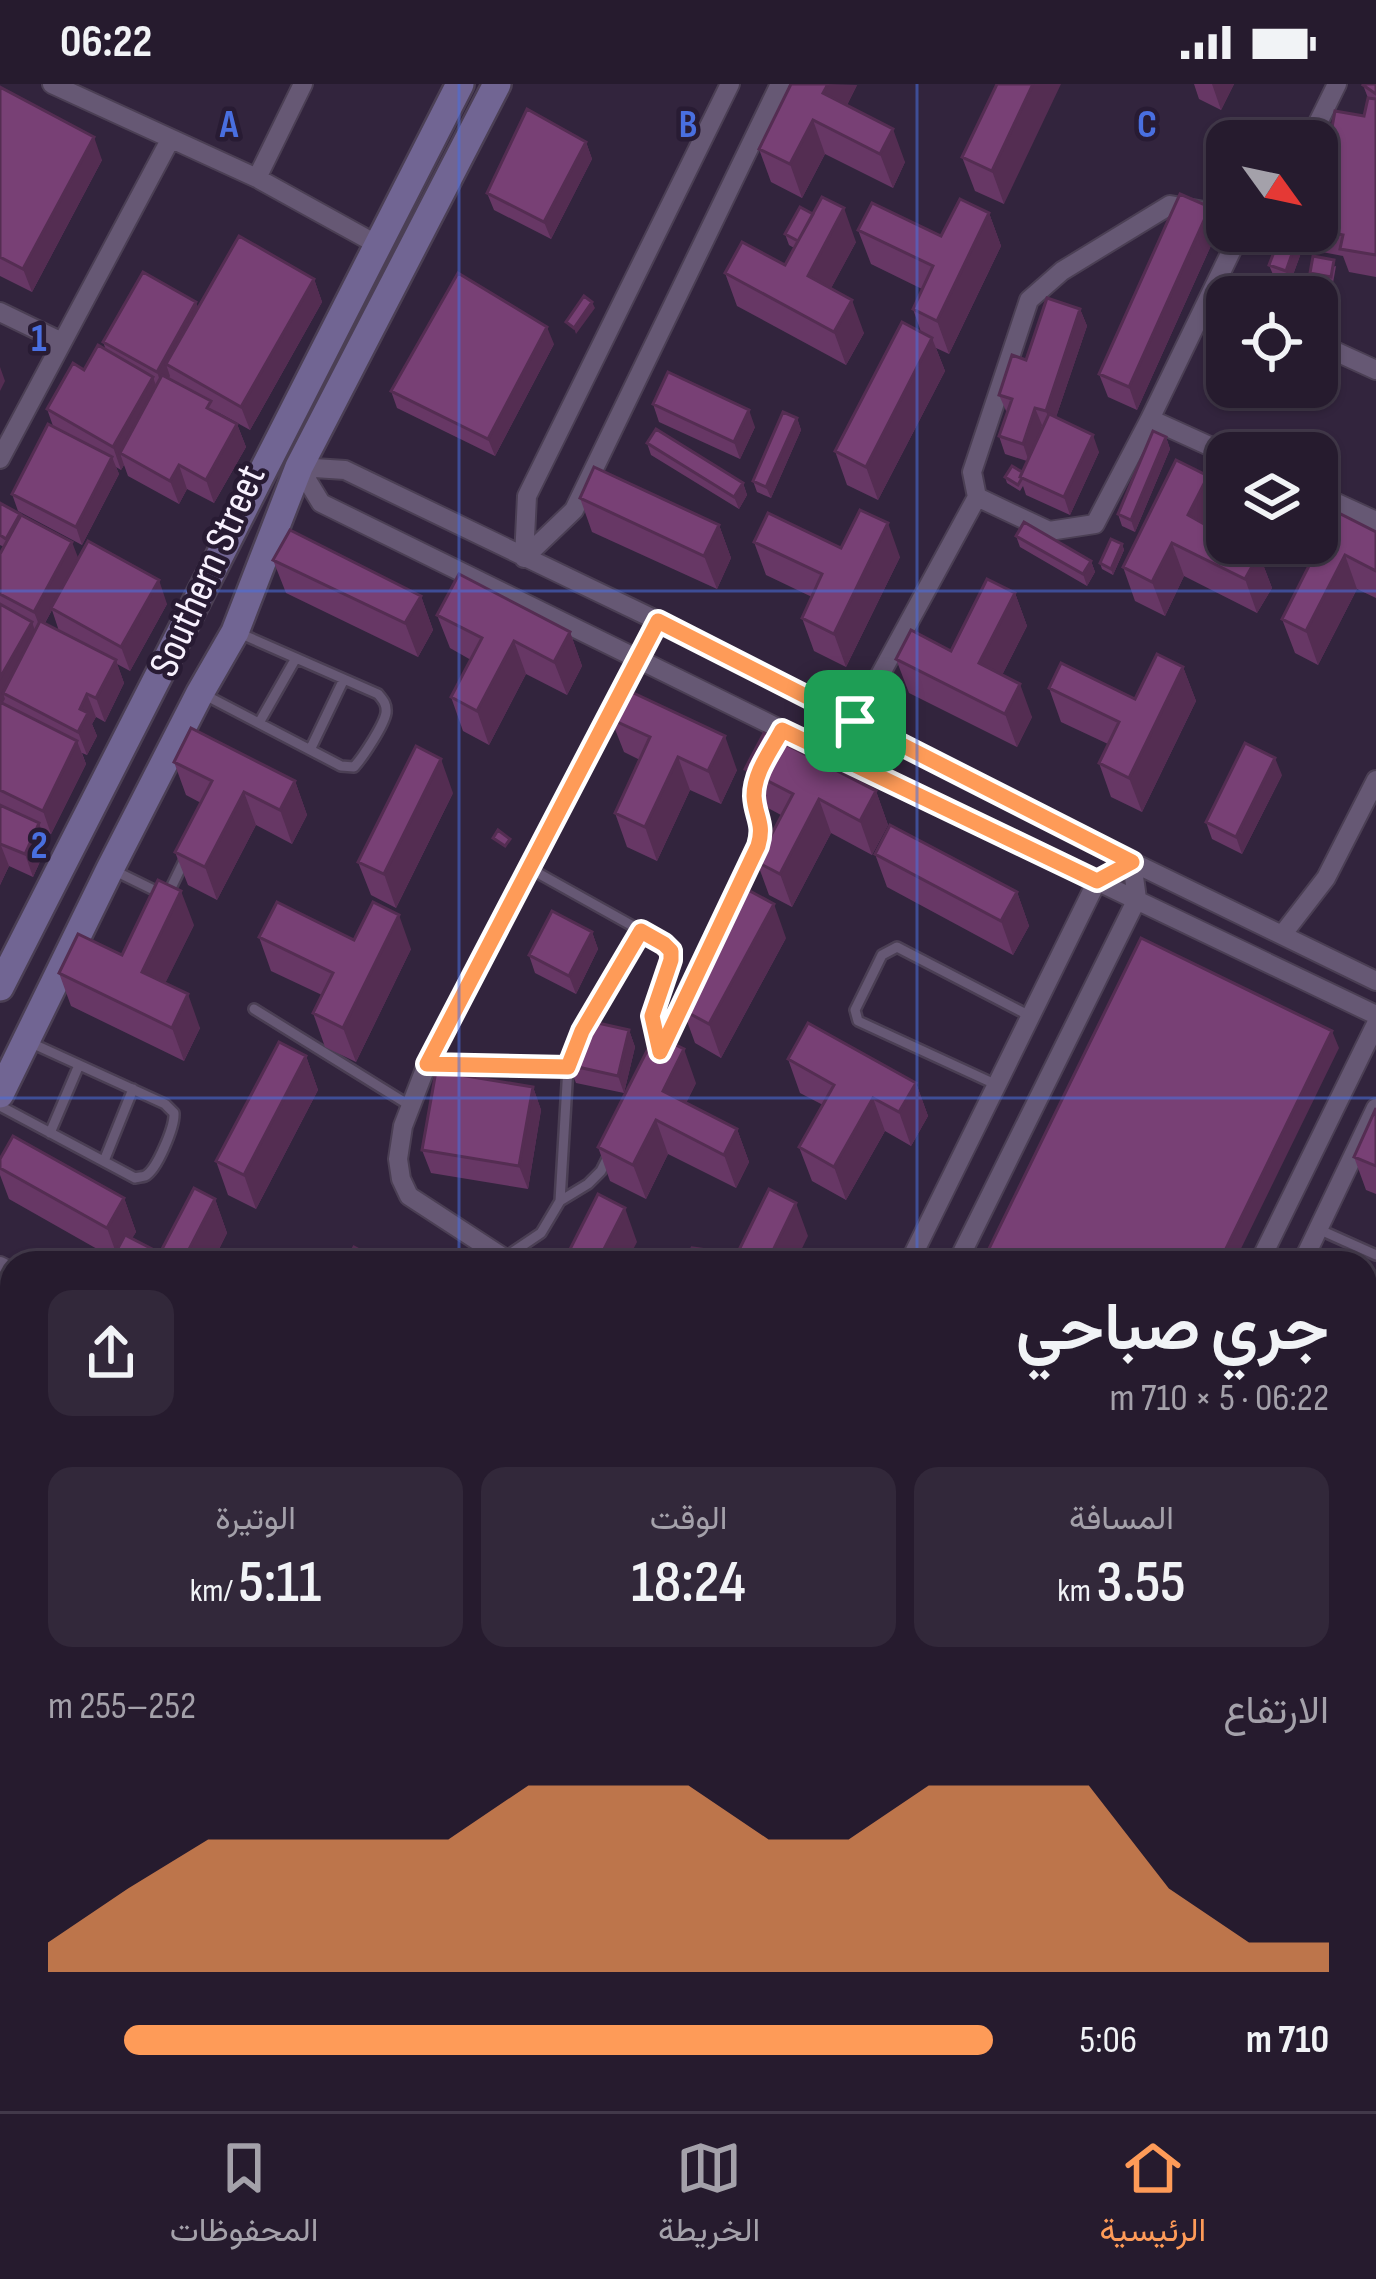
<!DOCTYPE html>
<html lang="ar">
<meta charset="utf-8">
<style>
:root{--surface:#261b2e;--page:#32283a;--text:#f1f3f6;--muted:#a4a1aa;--line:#42394a;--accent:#fe9b58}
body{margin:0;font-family:"Sofia Sans Condensed",Vazirmatn,sans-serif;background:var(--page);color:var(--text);direction:rtl;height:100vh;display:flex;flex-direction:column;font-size:45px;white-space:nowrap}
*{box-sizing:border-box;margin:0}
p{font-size:39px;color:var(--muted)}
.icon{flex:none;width:66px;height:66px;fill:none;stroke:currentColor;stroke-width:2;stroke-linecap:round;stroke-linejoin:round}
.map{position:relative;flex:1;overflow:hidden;direction:ltr}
.details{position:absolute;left:0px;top:1167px;width:1377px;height:861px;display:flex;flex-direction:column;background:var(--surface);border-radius:36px 36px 0 0;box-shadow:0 3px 9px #0004,0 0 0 3px var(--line);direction:rtl}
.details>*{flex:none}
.needle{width:78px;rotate:123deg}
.buttons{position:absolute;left:1206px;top:36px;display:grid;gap:24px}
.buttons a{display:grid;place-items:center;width:132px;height:132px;border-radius:24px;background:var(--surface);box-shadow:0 3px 9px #0004,0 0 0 3px var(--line);font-size:60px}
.pin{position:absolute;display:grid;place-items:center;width:102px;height:102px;color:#fff;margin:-51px;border-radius:24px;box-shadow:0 6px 18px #0006}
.round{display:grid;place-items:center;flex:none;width:126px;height:126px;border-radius:24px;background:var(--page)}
.overview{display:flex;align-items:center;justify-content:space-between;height:204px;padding:0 48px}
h1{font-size:66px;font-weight:600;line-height:90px}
.figures{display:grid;grid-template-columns:repeat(3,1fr);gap:18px;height:204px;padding:12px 48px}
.figures div{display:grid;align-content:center;border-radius:24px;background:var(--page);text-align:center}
.figures b{font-size:60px;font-weight:600}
.figures small{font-size:33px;font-weight:400}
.figures p{font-size:33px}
.chart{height:336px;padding:24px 48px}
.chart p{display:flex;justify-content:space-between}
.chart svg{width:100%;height:216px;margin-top:12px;fill:var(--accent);opacity:.7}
ul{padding:0 48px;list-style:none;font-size:39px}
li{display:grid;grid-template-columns:192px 144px 1fr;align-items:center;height:90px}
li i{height:30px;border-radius:15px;background:var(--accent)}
.status{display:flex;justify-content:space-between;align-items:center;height:84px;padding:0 60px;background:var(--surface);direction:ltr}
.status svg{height:33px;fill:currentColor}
.menu{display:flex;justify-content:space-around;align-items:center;height:168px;border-top:3px solid var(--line);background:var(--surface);font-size:33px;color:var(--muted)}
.menu a{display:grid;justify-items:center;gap:6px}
.menu .current{color:var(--accent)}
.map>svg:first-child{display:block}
</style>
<div class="status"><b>06:22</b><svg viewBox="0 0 49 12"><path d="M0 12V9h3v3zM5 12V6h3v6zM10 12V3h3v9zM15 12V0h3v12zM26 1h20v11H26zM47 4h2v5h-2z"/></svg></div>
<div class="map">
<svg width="1376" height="2027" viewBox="0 0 1376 2027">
<rect width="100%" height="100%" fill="#32243d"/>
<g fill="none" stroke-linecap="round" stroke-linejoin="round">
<g stroke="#4b3f54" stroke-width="14">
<path id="lane" d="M205,611l136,71 13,1c9,-10 30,-42 32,-54 1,-9 -3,-13 -8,-19l-139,-61
M259,639l37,-65
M310,666l34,-71
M527,783l138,77 7,7v9l-20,56 5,29
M113,786l49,24
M167,812l19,-39
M254,925l155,96
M662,964l96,-202c7,-24 -3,-34 -4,-57
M429,980l139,3
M997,1001l-139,-64 -3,-11 27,-55 15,-8 133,69
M0,1022l135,72c3,-1 7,-1 10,-2 12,-6 30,-50 29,-63l-9,-9 -136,-62
M50,1049l29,-68
M104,1077l29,-72
M560,1117l8,-134 3,-15 70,-121
M1318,1145l58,26
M504,1174l37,-25 19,-32 28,-17 13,-13 8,-16
M1365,1237l11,6
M0,1265l12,6
M0,1307l12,-2"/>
</g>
<g stroke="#4b3f54" stroke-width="22">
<path id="street" d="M52,0l205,94 121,67
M1309,57l28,-57
M257,94l46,-94
M0,228l62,30
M1317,259l59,27
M1150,335l91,-188
M0,375l170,-319
M299,383l22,36 461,227 594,285
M299,383l46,3 313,151 474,241 244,119
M1317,410l59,27
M977,413l72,34 46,-7 55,-105 77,35
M524,474l50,-48 206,-426
M524,474l3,-62 203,-412
M855,637l122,-224 -5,-25 57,-172 33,-29 108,-66 57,10
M1282,851l44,-57 50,-98
M505,1179l-1,-5 -95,-62 -8,-17 -3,-20 5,-33 24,-62 231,-443
M909,1179l188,-382 35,-19 5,37 -180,364
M1259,1179l117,-239
M1302,1179l74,-155
M0,1182l12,6
M1365,1489l11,6
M1365,1827l11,6
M1365,1927l11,6"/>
</g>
<g stroke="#4b3f54" stroke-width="32">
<path id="secondary" d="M0,903l460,-903
M0,1010l110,-225 90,-176 35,-61 64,-165 198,-383"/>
</g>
<g stroke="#4b3f54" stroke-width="38">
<path id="highway" d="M0,1348l12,6
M0,1433l12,5
M1365,2009l11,5
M1265,2016l20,11"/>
</g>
<use href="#lane" stroke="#665874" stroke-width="9"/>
<use href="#street" stroke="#665874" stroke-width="18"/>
<use href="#secondary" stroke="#716593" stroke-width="27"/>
<use href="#highway" stroke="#8c82db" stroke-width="33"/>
</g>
<path fill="#673765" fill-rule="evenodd" d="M997,0l7,120 -29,-13 -13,-34z
M1194,0h40l-13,26 -22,-11z
M1376,0v193l-27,-5 -6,-16 -21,-4 -8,-21h3v-22l47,-93 4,-18 -5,-13z
M857,1l-10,20 58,57 -12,26 -68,-34 -23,44 -31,-16 -12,-33z
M0,3l102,73 -70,132 -32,-16z
M586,58l6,17 -41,80 -57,-29 -7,-17z
M1210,123l8,23 -81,180 -29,-13 -9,-23z
M989,129l12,33 -52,108 -13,-6 9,23 -67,129 -31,-15 -12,-34 86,-119 -8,-23 9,-20 -51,-25 -13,-34 83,6z
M1282,147h27l-19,52 -16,-6 -5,-12z
M785,150l71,8 -25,46 33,45 -18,32 -109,-59 -12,-33 60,-8 9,-17 -5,-3z
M1336,182l-3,17 -21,-4 -2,-6z
M314,195l8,23 -72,128 -36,-20 23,14 9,23 -32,56 -27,-14 -8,15 -51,-28 -4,-11 -3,5 -5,-3 3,7 -37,71 -64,-34 -6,-17 41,-68 -6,-17 37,-39 22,-20 -3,-8 95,-35z
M1080,225l7,17 -31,91 43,35 -29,63 -44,-20 -3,-9 -3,5 -13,-8 -2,-6 17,-5 5,-11 -22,-7 -6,-18 8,-23 -8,-18 27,-35z
M554,260l-59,112 -98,-48 -6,-17z
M653,320l102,23 -15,32 -81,-37z
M797,334l4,12 -30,68 -14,-6 -4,-11z
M1166,353l4,12 -35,83 -13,-6 -4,-12z
M647,359l96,40 4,12 -8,14 -88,-54z
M1192,384l28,41 -9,19 48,26 13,34 -15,25 -73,-37 -19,40 -30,-15 -12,-34z
M580,414l139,27 12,33 -14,31 -125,-57z
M0,419l78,56 89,45 -37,67 -13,-7 7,19 -19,39 -9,-5 -4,7 5,12 -10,19 -5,-2 4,11 -35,70 -10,-5 6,17 -14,31 -24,-11 -9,19v-331l4,-7 -4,-2zM52,526l7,21 -14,-8z
M1376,448v66l-19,-9 -39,76 -23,-12 -13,-34 27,-53 -21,-11 -4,-12h33z
M1016,452l75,25 4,11 -8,14 -67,-39z
M754,458l146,15 -54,110 -32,-16 -12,-33 10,-21 -46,-22z
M1122,460l2,6 -11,25 -11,-6 -2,-6z
M273,476l148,36 12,34 -15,27 -132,-64z
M1015,509l12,33 -25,49 30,42 -15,30 -108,-54 -13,-34 55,-8z
M437,531l133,17 12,34 -15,29 -41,-21 -37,71 -26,-14 -12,-34 20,-37 -21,-12z
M1183,583l13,34 -54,111 -31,-15 -12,-34 9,-19 -47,-22 -12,-34 86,11z
M611,635l126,51 -16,34 -31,-14 -33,71 -30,-14 -12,-34 25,-53 -16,-8z
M174,678l121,19 12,34 -15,29 -36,-19 -39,75 -29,-15 -13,-33 26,-49 -15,-8z
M745,685l131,22 12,34 -16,30 -41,-22 -39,74 -23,-12 -12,-33 24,-47 -24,-13z
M1282,691l-40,79 -30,-15 -6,-17z
M453,709l-57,115 -25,-13 -13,-33z
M875,770l142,38 12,34 -16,29 -126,-68z
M194,841l-29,58 35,45 -16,33 -113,-55 -12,-33 63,-18z
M592,848l6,17 -22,45 -41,-21 -6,-18z
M259,853l95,3 57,9 -55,113 -31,-15 -12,-34 9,-18 -51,-24z
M786,854l-65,120 -26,-15 -12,-33z
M629,946l6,17 -11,46 -48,-10 -7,-18z
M306,972l12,34 -62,119 -28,-14 -12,-34z
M788,975l128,24 12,33 -17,30 -26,-15 -39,69 -34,-19 -13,-34 24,-42 -23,-12z
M696,999l-10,20 51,26 12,33 -13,26 -68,-34 -22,45 -36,-18 -12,-34z
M533,1003l8,23 -13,79 -97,-16 -9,-23z
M1376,1024v86l-10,-4 -12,-33z
M0,1075l124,39 12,34 -4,6 28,15 55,-54 12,34 -15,30h-102l3,-5 -104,-59 -9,-24z
M1365,1252l11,30v5l-10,21 10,5v63l-11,-5z
M1365,1509l11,5v153l-11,-6z
M1365,1705l11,5v65l-11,-6z"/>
<path fill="#542d52" d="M828,0l29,1 -21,42 -13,-34z
M1033,0h28l-57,120 -12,-33z
M1212,0h22l-13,26z
M813,36l12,34 -23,44 -12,-34z
M893,45l12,33 -12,26 -13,-34z
M94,53l8,23 -70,132 -9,-23z
M586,58l6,17 -41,80 -7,-17z
M1210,123l8,23 -81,180 -8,-23z
M844,124l12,34 -36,67 -12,-33z
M989,129l12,33 -52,108 -12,-33z
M1300,147h9l-19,52 -4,-12z
M314,195l8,23 -72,128 -9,-23z
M852,216l12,33 -18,32 -12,-33z
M196,218l7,17 -37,45 4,12 -7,13 -6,-17z
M592,218l3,6 -19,26 -2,-6z
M1080,225l7,17 -35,103 -6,-18z
M547,243l7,17 -59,112 -7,-17z
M932,254l13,33 -67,129 -12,-33z
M0,283l5,14 -5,10z
M153,293l8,23 -41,53 4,12 -3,5 -8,-23z
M1035,324l7,17 -13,37 -6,-18z
M749,326l6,17 -15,32 -6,-17z
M797,334l4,12 -30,68 -5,-11z
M237,340l9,23 -32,56 -8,-23z
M1093,351l6,17 -29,63 -6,-18z
M1166,353l4,12 -35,83 -4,-12z
M112,373l7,17 -37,71 -6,-18z
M179,381l8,24 -8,15 -9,-23z
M1208,392l12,33 -20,40 -12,-34z
M743,399l4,12 -8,14 -5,-12z
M888,439l12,34 -54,110 -12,-33z
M719,441l12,33 -14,31 -13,-33z
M72,458l7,18 -38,70 -7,-18z
M1172,459l12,33 -19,40 -13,-34z
M1122,460l2,6 -11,25 -2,-6z
M1259,470l13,34 -15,25 -12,-34z
M1345,471l12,34 -39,76 -12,-34z
M1091,477l4,11 -8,14 -4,-12z
M159,496l8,24 -37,67 -9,-24z
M1015,509l12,33 -36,71 -12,-34z
M421,512l12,34 -15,27 -13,-34z
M32,538l6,17 -35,54 2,6 -5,8v-29z
M570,548l12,34 -15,29 -13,-33z
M514,557l12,33 -37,71 -12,-34z
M116,576l8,23 -19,39 -9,-24z
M1183,583l13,34 -54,111 -13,-34z
M1020,600l12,33 -15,30 -12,-33z
M87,610l9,23 -4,7 5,12 -10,19 -9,-23 2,-23z
M725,652l12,34 -16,34 -13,-33z
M77,657l9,23 -35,70 -8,-23z
M678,673l12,33 -33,71 -12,-34z
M1275,674l7,17 -40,79 -6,-17z
M441,675l12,34 -57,115 -12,-34z
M295,697l12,34 -15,29 -12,-34z
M876,707l12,34 -16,30 -12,-34z
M244,708l12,33 -39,75 -12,-33z
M819,715l12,34 -39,74 -12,-33z
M39,739l8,23 -14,31 -8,-23z
M0,759l9,23 -9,19z
M181,807l13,34 -40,81 -12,-34z
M1017,808l12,34 -16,29 -12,-34z
M774,820l12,34 -65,120 -12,-34z
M399,831l12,34 -55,113 -13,-34z
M592,848l6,17 -22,45 -7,-18z
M188,910l12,34 -16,33 -12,-33z
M629,946l6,17 -11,46 -6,-17z
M1332,947l7,17 -105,215h-15z
M684,965l12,34 -21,42 -12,-34z
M306,972l12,34 -62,119 -12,-34z
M916,999l12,33 -17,30 -12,-34z
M533,1003l8,23 -13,79 -9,-23z
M873,1014l12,33 -39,69 -12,-33z
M656,1036l12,34 -22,45 -13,-34z
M737,1045l12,33 -13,26 -12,-33z
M124,1114l12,34 -17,29 -12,-33z
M215,1115l12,34 -15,30h-28l-1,-2z
M796,1119l12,33 -13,27h-28z
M625,1124l12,34 -11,21h-29z
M1365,1252l11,30v5l-11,22z
M1376,1616v43l-9,-24z"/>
<path fill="#784075" stroke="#542d52" stroke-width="3" d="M791,0h37l-5,9 70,36 -13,25 -67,-34 -23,44 -31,-15z
M997,0h36l-41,87 -30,-14z
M1364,0h12v10l-13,-9z
M0,3l94,50 -71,132 -23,-12z
M1368,14l8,1v156l-36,-6 3,-14 -26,-5v-21l18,-98 29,5z
M527,25l59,33 -42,80 -57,-29z
M1180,110l30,13 -81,180 -30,-13z
M822,113l22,11 -36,68 44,24 -18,32 -109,-59 17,-31 43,23z
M960,115l29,14 -52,108 -24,-12 20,-43 -75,-36 14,-27 69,33z
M800,123l13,7 -15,27 -13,-7z
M1282,147h18l-14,40 -17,-6z
M239,152l75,43 -73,128 -75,-43z
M1313,172l21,4 -3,17 -21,-4z
M143,188l53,30 -39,70 -54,-30z
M458,189l89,54 -59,112 -97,-48z
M584,212l8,6 -18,26 -8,-6z
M1047,214l33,11 -34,102 -11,-3 -12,36 -24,-8 13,-37 -13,-4 13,-40 14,5z
M902,238l30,16 -66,129 -31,-16z
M98,261l55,32 -40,70 -66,-38 26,-46 11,7z
M668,288l81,38 -15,32 -81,-38z
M162,291l49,26 -4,7 30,16 -31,56 -27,-15 -9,16 -50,-28z
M783,328l14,6 -31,69 -13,-6z
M1049,330l44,21 -29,62 -44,-20z
M48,340l64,33 -36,70 -64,-33z
M656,345l87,54 -9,14 -87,-54z
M1153,347l13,6 -35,83 -13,-6z
M1176,376l32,16 -20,39 39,22v6h12l20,11 -14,25 -73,-36 -20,39 -29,-15z
M1012,382l10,6 -2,5 2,1 -4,7 -13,-8z
M594,383l125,58 -15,31 -124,-58z
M1317,418l59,30v39l-31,-16 -39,76 -24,-12 38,-75 -3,-2z
M0,419l20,11 -14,25 -6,-4z
M860,426l28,13 -54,111 -32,-16 20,-44 -68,-32 14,-29 73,35z
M21,431l51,27 -38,70 -34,-18v-40z
M1024,438l67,39 -8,13 -67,-38z
M290,446l131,66 -16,27 -132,-63z
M1111,455l11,5 -11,25 -11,-6z
M88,457l71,39 -38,67 -70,-39z
M459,490l111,58 -16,30 -40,-21 -37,70 -26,-14 31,-59 -45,-23z
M987,495l28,14 -36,70 41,21 -15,30 -109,-55 15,-29 40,21z
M0,520l32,18 -32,56z
M40,537l76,39 -20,38 -9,-4 -7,15 8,4 -10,19 -75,-39z
M1157,570l26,13 -54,111 -30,-15 20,-41 -70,-34 12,-25 74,36z
M625,605l100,47 -17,35 -30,-14 -33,70 -30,-14 35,-76 -39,-18z
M0,618l77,39 -34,70 -43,-21z
M191,644l104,53 -15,29 -36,-18 -39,75 -30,-15 37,-71 -38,-19z
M764,649l112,58 -16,30 -41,-22 -39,75 -23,-12 36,-68 -48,-25z
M1245,659l30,15 -39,79 -30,-15z
M416,662l25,13 -57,115 -26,-12z
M0,721l39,18 -14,31 -25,-10z
M890,741l127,67 -16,29 -126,-67z
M498,746l12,9 -5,7 -12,-8z
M158,796l23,11 -39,81 46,22 -16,34 -113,-55 19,-39 44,21z
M748,806l26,14 -65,120 -26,-14z
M277,818l77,38 19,-38 26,13 -56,113 -30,-15 20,-40 -74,-36z
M552,827l40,21 -23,44 -40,-21z
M1141,854l191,93 -113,232h-237z
M580,935l49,11 -11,46 -49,-11z
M808,939l108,60 -17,29 -26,-14 -39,69 -35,-20 35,-62 -46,-26z
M655,951l29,14 -21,42 74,38 -13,26 -68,-35 -23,45 -35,-18z
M279,958l27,14 -62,119 -28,-14z
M436,987l97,16 -14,79 -97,-16z
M1376,1024v58l-22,-9z
M13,1052l111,62 -17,30 -107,-60v-9z
M194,1104l21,11 -32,62 5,2h-78l15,-28 35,18z
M769,1105l27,14 -29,60h-82l7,-15 45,6z
M598,1110l27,14 -28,55h-34z
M354,1163l26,14 -2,2h-33z
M1365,1307l11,6v36l-11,-6z
M1365,1509l11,5v38l-11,-6z
M1376,1554v62l-9,19 -2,-1v-57z
M1365,1705l11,5v37l-11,-5z"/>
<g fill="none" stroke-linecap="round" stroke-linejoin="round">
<g stroke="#fff" stroke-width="24">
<path id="route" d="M658,537l474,241 -35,19 -315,-151c-11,21 -28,42 -28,66 1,21 11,27 4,50l-98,206 -8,-36 19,-56v-9l-7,-7 -23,-13 -59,100 -14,36 -141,-3z"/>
</g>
<use href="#route" stroke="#fe9b58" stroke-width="15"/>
</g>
<path fill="none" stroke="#496fe0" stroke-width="3" stroke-opacity="0.55" d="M459,0v1179M917,0v1179M0,507h1376M0,1014h1376M0,1520h12M1365,1520h11M459,2016v11M917,2016v11"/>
<g text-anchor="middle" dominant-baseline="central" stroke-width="9" stroke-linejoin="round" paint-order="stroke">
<g font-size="42" fill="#f8f1fe" stroke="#281b33">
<text transform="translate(208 487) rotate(-66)">Southern Street</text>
</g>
</g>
<g font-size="39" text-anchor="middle" font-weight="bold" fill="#496fe0" stroke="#281b33" stroke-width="9" stroke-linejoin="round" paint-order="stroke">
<text x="229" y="53">A</text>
<text x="688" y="53">B</text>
<text x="1147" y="53">C</text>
<text x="39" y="267">1</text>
<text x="39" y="774">2</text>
</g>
</svg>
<div class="buttons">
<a><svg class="needle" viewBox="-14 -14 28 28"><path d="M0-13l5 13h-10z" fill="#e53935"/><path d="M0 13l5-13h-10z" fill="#a4a1aa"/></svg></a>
<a><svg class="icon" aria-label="locate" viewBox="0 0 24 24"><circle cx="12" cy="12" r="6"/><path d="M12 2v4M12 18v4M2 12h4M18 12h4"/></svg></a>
<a><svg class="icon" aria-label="layers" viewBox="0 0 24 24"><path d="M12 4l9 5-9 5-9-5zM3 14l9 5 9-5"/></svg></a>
</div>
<div class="pin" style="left:855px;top:637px;background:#1e9e55"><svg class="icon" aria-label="arrive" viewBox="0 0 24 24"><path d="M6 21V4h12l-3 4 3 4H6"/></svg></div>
<section class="details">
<div class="overview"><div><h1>جري صباحي</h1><p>06:22 · 5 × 710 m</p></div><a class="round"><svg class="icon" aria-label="share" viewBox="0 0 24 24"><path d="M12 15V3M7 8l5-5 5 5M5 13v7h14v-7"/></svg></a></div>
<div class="figures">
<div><p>المسافة</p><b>3.55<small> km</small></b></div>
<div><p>الوقت</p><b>18:24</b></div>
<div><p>الوتيرة</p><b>5:11<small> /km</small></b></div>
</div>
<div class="chart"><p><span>الارتفاع</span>252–255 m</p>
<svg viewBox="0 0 160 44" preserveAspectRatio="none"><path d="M0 44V38L10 27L20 17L30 17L40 17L50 17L60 6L70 6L80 6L90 17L100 17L110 6L120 6L130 6L140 27L150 38L160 38V44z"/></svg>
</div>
<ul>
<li><b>710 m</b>5:06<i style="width:92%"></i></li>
</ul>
</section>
</div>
<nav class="menu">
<a class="current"><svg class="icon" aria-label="home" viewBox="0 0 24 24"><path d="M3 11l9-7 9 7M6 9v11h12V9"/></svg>الرئيسية</a>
<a><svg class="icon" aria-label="map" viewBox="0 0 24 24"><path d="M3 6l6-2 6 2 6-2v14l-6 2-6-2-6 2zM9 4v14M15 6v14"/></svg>الخريطة</a>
<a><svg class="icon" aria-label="saved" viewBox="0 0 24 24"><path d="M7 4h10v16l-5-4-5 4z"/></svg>المحفوظات</a>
</nav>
